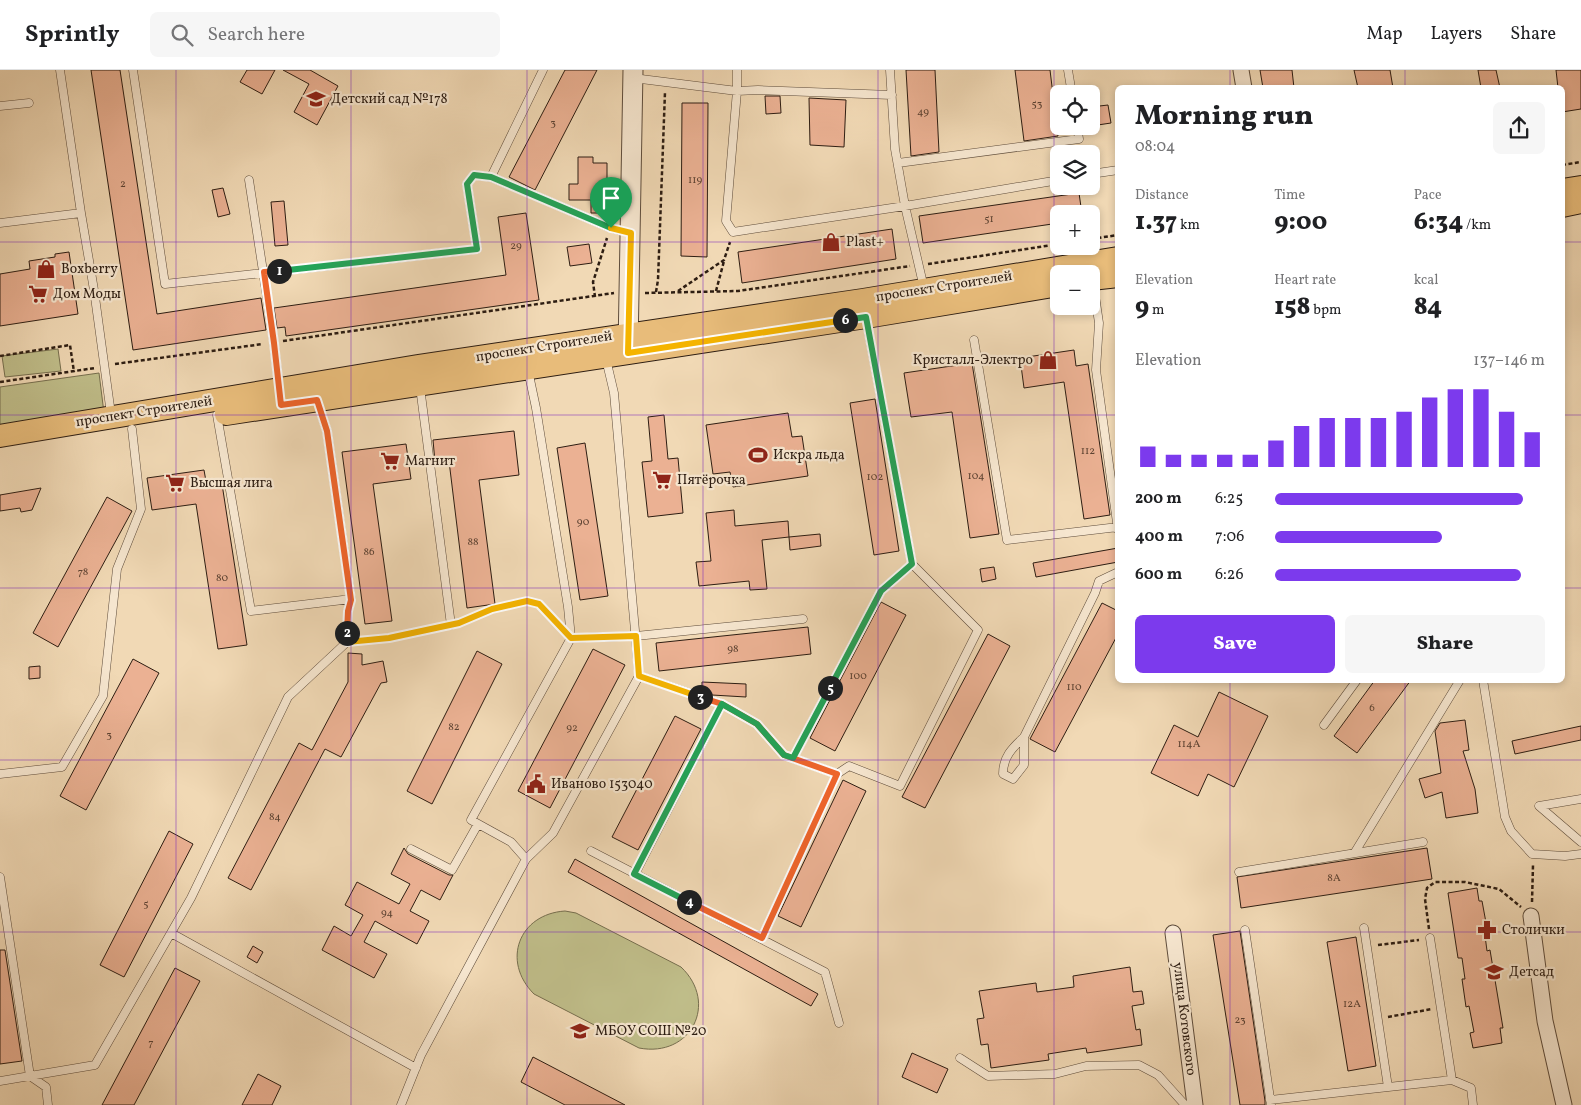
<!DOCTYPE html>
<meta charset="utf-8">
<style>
:root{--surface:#fff;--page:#f6f6f6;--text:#202124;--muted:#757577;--line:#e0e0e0;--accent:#7c3aed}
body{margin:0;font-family:Vollkorn,serif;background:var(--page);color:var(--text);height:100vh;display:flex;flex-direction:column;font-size:19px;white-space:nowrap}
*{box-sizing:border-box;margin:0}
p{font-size:16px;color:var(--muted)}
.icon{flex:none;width:28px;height:28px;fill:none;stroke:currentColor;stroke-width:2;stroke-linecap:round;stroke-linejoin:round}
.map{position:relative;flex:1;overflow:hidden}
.side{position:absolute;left:1115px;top:15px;width:450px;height:598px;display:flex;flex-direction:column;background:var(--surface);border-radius:8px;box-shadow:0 2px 8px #0003}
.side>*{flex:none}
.fabs{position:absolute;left:1050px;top:15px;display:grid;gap:10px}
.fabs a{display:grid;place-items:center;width:50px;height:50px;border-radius:8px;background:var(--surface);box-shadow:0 2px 8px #0003;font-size:25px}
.pin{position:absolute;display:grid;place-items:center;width:42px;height:42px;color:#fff;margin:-51px -21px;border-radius:50% 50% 50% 0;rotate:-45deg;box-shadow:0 0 5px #0007}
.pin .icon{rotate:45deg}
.km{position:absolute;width:25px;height:25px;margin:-12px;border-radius:50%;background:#222;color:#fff;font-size:14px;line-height:25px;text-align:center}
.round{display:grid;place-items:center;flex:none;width:52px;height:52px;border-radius:8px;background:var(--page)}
.headline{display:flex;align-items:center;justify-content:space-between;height:85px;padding:0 20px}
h1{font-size:28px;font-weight:800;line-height:38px}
.stats{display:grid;grid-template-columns:repeat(3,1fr);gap:8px;height:85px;padding:5px 20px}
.stats div{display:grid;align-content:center}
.stats b{font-size:25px;font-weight:800}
.stats small{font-size:14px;font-weight:400}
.stats p{font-size:14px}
.chart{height:140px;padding:10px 20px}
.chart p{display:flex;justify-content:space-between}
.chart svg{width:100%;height:90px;margin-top:5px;stroke:var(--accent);stroke-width:6}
.cta{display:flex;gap:10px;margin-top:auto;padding:10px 20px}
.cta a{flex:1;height:58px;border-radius:8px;background:var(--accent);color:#fff;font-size:20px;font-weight:800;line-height:58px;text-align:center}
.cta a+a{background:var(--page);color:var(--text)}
ul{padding:0 20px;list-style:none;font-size:16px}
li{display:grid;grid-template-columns:80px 60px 1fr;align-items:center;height:38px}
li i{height:12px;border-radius:6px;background:var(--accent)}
header{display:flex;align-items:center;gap:30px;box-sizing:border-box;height:70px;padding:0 25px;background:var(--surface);border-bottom:1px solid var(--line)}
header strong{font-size:24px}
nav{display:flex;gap:28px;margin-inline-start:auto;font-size:18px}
.search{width:350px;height:45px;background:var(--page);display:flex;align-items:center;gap:12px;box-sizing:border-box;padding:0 18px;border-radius:8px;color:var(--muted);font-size:19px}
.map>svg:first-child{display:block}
</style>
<header>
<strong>Sprintly</strong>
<div class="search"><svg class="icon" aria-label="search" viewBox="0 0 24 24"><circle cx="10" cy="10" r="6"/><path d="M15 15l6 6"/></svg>Search here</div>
<nav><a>Map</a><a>Layers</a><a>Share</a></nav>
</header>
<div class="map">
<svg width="1581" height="1035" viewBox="0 0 1581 1035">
<rect width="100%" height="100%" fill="#f1d9b5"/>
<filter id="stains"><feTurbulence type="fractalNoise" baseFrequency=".004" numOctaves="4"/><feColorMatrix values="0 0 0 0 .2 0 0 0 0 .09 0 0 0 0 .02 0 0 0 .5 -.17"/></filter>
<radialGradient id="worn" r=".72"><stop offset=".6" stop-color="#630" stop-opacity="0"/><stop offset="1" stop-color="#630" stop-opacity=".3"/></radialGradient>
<path fill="#c0be8a" stroke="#766e4e" d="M58,279l3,22 -56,6 -3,-21z
M99,303l5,40 -104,15v-41z
M565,841l11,2 105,54c38,36 10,91 -42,81l-105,-54c-33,-33 -15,-80 31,-83z"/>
<path fill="#ebb193" stroke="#2d1d12" d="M91,0h29l37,244 104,-16 5,32 -133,20z
M247,0h28l-13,24 -22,-12z
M283,0h27l28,16 -21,39 -23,-13 15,-28z
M565,0h32l-62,120 -26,-13z
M906,0h29l4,82 -28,4z
M1015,0h35l8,66 -34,5z
M1260,0h32l2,18h-31z
M1354,0h36l3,18h-35z
M1478,0h18l4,18h-19z
M1556,0h25v39l-19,3v-24h-4z
M765,26h15l1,17 -15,1z
M809,28l37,2 -2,47 -34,-2z
M682,33h26l-1,154 -26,-1z
M1108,35l3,18 -20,3v-19z
M578,87h15v6h14v50h-16v-13h-22v-16h9z
M223,118l7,26 -12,3 -6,-27z
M1079,123l3,21h-23v9l-136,20 -4,-27z
M284,131l4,44 -13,1 -4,-44z
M526,143l13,87 -253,36 -1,-9 -8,1 -3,-20 232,-33 -8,-58z
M892,159l4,30 -154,24 -4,-31z
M589,174l3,19 -22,3 -3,-19z
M69,182l9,62 -78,12v-52l30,-5 -1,-8 26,-4v-3z
M1074,280l2,16 12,-2 22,151 -26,4 -20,-137 -40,6 -4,-30z
M972,293l27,171 -29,4 -18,-126 -41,5 -7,-44z
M875,329l24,152 -25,4 -24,-152z
M788,343l4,24 10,-1 6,40 -75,11 -3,-15 -17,2 -7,-49z
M664,345l4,44 10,-1 5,55 -35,4 -6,-55 10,-1 -4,-44z
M514,361l5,44 -40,5 16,124 -28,4 -18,-147 -14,1 -2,-22z
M585,373l23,153 -28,4 -23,-152z
M406,374l5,35 -38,5 19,137 -27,3 -23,-172z
M204,400l3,17 15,-3 25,161 -29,4 -22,-145 -44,6 -5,-32z
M41,418l-9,22 -11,2 -1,-4 -20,3v-16z
M107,427l25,14 -74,136 -25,-14z
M734,440l1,16 53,-5 1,16 -27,3 5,49 -17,1 -1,-9 -50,5 -3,-24 15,-1 -5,-48z
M820,464l1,12 -31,4 -1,-13z
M1118,478v14l-82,15 -3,-14z
M994,497l2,12 -14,3 -2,-13z
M881,532l25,13 -71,136 -25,-13z
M1102,533l16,8v23l-63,118 -25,-13z
M808,557l3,27 -152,17 -3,-28z
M988,564l22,12 -85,162 -23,-11z
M593,579l32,16 -75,143 -32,-17z
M477,581l25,13 -70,140 -25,-13z
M348,583l14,1v11l21,-4 4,21 -6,1 -40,74 -16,-8 -74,141 -23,-12 71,-135 13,7 36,-68z
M133,589l26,14 -73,137 -26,-14z
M40,596v12l-11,1v-12z
M1375,610h36l-54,73 -23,-17z
M702,612l44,2v13l-34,-2 -10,-4z
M1219,622l49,24 -34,71 -26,-13 -10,22 -47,-23 23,-48 24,12z
M675,646l26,13 -63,121 -26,-13z
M1465,650l4,30 -6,1 12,38 3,24 -32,5 -4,-26 -17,6 -6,-19 22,-6 -6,-42 5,-8z
M1581,656v14l-66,14 -3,-13z
M843,710l23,11 -65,136 -23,-11z
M169,761l24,13 -69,133 -24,-12z
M404,778l4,6 41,21h4l-13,25 -19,-10 -11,21 19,10 -12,23 -42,-23 -11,21 23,12 -13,24 -52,-28 12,-24 17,10 12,-21 -18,-10 12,-23 42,22 11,-20 -19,-10z
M1427,778l5,31 -191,29 -4,-31z
M575,789l243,135 -7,12 -243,-134z
M1477,818l2,13h3l5,27h-3l3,23 3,-1 13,78h-3l2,15 -29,5 -3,-15 4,-1 -5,-26 -3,1 -4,-28h3l-3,-21h-4l-10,-65z
M1240,861l25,170v4h-25l-27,-170z
M1356,867l20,129 -28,5 -21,-129z
M253,876l10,6 -6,11 -10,-6z
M0,880h5l17,111 -22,3z
M1130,897l3,25 9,-1 2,13 -12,2 4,24 4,-1 2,16 -55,8 -1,-5 -38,6 1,6 -58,8 -3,-24 -7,1 -4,-26 7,-1 -5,-27 57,-8 1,9 37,-5 -1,-11z
M175,898l25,13 -66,124h-32z
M912,983l36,16 -11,24 -35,-16z
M533,987l92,48h-60l-44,-23z
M258,1004l23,12 -9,19h-30z"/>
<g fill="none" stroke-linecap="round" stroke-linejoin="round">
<g stroke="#5e4c3b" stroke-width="9">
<path id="service" d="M60,0l21,143 13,77 17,124
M133,0l32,214 312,-35 -10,-65 7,-9 17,2
M543,0l-52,107 120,51 18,5
M737,0v21l-11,130 7,11 172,-26 154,-26
M890,0l5,79 10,57 19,82
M1068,0l4,24
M633,8l104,13 21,-1 134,5
M0,36l29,-3
M898,93l181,-24 -2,-13
M1091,104l27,-4
M249,110l25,163 5,44
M0,153l81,-10
M1093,212l6,41 -3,47 22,160
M866,248l46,246
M974,270l33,200 111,-13
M528,300l8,38 32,199 3,31
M420,317l31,238
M217,345l34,196 100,-12
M639,606l83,28
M1483,610l22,137 6,14 21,23 33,2 16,-2
M1324,655l33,-45
M1024,667v28l-11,14 -10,-5c0,-17 9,-26 21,-37l71,-144 4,-12 19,-9
M793,688l88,-167 31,-27 66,66 -78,156 -51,-20 -12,8
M0,704l62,-7 41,-71 14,-127 24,-60 -9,-80
M1581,729l-42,7 42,36
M411,779l41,21 26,-46
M591,781l234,121 14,51
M1355,782l105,-172
M526,789l-15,-17 -40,-22 100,-182 65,-2 167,-17
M1239,802l184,-30
M635,804l87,-170 35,20 27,31 53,19 -75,164
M0,807l30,199 16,11 2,18
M1364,858l24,159
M1245,860l26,175
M171,863l245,135
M1430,868l22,142 19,8 2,17
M960,988l28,18 67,-2 31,-8 53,-1 19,10 27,30
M0,1011l95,-16 96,-167 97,-201 59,-55 1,-31 3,-12 -24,-168 -9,-28
M1270,1030l182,-20
M401,1035l20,-50 105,-196 27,-26 86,-157 -25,-283 -8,-34"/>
</g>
<g stroke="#5e4c3b" stroke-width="17">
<path id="minor" d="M1241,0l3,18
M1531,846l14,105 19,84
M1173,863l22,172"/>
</g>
<g stroke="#5e4c3b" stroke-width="21">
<path id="tertiary" d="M628,279l5,-279"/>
</g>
<g stroke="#2d1d12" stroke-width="24">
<path id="primary" d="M1562,120l19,-3
M1562,136l19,-4
M1091,209l27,-3
M226,344l640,-97 193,-32
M0,366l418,-70 445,-66 255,-42"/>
</g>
<path stroke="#2d1d12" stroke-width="2.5" stroke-dasharray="4 2.5" stroke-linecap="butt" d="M1562,95l19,-3
M611,148l2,-16
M1091,169l27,-4
M928,194l131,-20
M678,221l46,-31 6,-18
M716,221l8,-30
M656,222l2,-12 7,-188
M645,223l93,-2 172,-25
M595,227l-2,-15 14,-44
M283,271l331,-48
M0,286l70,-11 4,27
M115,294l148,-20
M0,312l95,-14
M461,552c18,-7 58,-26 76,-18 8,4 16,16 23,23
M358,571l31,-3 52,-11
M1532,832l1,-37
M1429,859l-4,-30 2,-11 8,-6h30l34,7 22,18
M1378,875l41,-5
M1388,947l44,-8"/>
<use href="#service" stroke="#f6e6cf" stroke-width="8"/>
<use href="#minor" stroke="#f6e6cf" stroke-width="15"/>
<use href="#tertiary" stroke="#f6e6cf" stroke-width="19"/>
<use href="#primary" stroke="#e8bc7a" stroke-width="22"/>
</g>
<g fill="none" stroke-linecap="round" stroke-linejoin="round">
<g stroke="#fff" stroke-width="10">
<path id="split-1" d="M279,201l198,-22 -10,-65 7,-9 17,2 120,51"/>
</g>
<g stroke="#fff" stroke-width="10">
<path id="split-2" d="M279,201l-15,1 10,71 7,62 36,-5 10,31 24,169 -3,11 -1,22"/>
</g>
<g stroke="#fff" stroke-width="10">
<path id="split-3" d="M347,563v9l42,-4 70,-15 33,-14 35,-8 12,3 32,34 65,-2 3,40 61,21"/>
</g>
<g stroke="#fff" stroke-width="10">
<path id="split-4" d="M689,832l73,36 75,-164 -53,-19 -27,-31 -35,-20 -22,-7"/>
</g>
<g stroke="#fff" stroke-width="10">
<path id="split-5" d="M689,832l-55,-28 88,-170 35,20 27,31 9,3 37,-70"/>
</g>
<g stroke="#fff" stroke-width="10">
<path id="split-6" d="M830,618l51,-97 31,-27 -46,-247 -21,3"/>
</g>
<g stroke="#fff" stroke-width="10">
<path id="split-7" d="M611,158l20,5 -3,120 217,-33"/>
</g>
<use href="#split-1" stroke="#22a559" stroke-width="6"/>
<use href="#split-2" stroke="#f0652b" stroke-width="6"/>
<use href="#split-3" stroke="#f5b400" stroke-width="6"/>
<use href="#split-4" stroke="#f0652b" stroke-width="6"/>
<use href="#split-5" stroke="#22a559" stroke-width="6"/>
<use href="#split-6" stroke="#22a559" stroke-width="6"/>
<use href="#split-7" stroke="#f5b400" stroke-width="6"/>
</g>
<path fill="none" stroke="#7b2cbf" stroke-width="1" stroke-opacity="0.55" d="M176,0v1035M351,0v1035M527,0v1035M703,0v1035M878,0v1035M1054,0v1035M1230,0v18M1405,0v18M0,172h1059M1091,172h27M1562,172h19M0,345h1118M1562,345h19M0,518h1118M1562,518h19M1230,610v425M1405,610v425M0,690h1581M0,862h1581"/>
<defs>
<g id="school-bare" transform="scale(1.5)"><path d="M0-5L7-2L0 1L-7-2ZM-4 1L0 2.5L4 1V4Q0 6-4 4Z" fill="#8f2418" stroke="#f6e6cf" stroke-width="2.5" paint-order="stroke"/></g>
<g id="shop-bare" transform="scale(1.5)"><path d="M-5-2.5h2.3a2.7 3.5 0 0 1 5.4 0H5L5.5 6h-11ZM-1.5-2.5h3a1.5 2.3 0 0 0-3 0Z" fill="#8f2418" stroke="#f6e6cf" stroke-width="2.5" paint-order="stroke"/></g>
<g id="supermarket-bare" transform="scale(1.5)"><path d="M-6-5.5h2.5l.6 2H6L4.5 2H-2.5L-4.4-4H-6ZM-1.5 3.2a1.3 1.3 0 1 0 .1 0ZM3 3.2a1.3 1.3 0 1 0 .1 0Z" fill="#8f2418" stroke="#f6e6cf" stroke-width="2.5" paint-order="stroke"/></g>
<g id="stadium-bare" transform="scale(1.5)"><path d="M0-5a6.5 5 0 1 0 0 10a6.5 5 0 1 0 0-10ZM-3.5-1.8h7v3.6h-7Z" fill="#8f2418" stroke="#f6e6cf" stroke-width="2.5" paint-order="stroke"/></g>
<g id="civic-bare" transform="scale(1.5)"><path d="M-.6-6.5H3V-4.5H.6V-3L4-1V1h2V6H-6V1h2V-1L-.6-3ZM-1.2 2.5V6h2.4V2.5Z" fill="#8f2418" stroke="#f6e6cf" stroke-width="2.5" paint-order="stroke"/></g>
<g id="pharmacy-bare" transform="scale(1.5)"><path d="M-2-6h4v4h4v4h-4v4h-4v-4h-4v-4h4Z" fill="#8f2418" stroke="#f6e6cf" stroke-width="2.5" paint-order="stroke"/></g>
</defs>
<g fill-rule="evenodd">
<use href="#school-bare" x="316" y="29"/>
<use href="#shop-bare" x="831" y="172"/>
<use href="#shop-bare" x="46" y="199"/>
<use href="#supermarket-bare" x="38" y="224"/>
<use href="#shop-bare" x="1048" y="290"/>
<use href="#stadium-bare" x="758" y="385"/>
<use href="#supermarket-bare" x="390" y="391"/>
<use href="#supermarket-bare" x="662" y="410"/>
<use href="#supermarket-bare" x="175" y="413"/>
<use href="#civic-bare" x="536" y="714"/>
<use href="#pharmacy-bare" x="1487" y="860"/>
<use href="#school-bare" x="1494" y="902"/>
<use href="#school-bare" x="580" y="961"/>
</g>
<g text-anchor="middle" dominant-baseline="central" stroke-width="4.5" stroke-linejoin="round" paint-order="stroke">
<g font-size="11" fill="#5c4232">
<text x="1037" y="34">53</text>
<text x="923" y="42">49</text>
<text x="553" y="53">3</text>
<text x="695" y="110">119</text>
<text x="123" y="114">2</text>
<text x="989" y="149">51</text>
<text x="516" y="176">29</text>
<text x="1088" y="381">112</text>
<text x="976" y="406">104</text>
<text x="875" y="407">102</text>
<text x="583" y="452">90</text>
<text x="473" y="472">88</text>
<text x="369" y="482">86</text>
<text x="83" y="502">78</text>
<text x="222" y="508">80</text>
<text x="733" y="579">98</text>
<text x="858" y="606">100</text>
<text x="1074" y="617">110</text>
<text x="1372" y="638">6</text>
<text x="454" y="657">82</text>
<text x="572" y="658">92</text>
<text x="109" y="665">3</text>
<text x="1189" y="674">114А</text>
<text x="275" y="747">84</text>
<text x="1334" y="808">8А</text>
<text x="146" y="834">5</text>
<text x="387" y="843">94</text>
<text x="1352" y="934">12А</text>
<text x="1240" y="950">23</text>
<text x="151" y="973">7</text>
</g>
<g font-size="14" fill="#2d1d12" stroke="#f6e6cf" text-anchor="start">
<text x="331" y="29">Детский сад №178</text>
<text x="846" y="172">Plast+</text>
<text x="61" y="199">Boxberry</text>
<text x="53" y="224">Дом Моды</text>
<text x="1033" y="290" text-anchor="end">Кристалл-Электро</text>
<text x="773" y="385">Искра льда</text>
<text x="405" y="391">Магнит</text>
<text x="677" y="410">Пятёрочка</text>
<text x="190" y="413">Высшая лига</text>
<text x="551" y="714">Иваново 153040</text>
<text x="1502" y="860">Столички</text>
<text x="1509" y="902">Детсад</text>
<text x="595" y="961">МБОУ СОШ №20</text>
</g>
<g font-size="14" fill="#2d1d12" stroke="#f6e6cf">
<text transform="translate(944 217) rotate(-9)">проспект Строителей</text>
<text transform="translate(544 277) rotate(-9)">проспект Строителей</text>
<text transform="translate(144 342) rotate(-9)">проспект Строителей</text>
<text transform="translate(1184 949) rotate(83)">улица Котовского</text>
</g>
</g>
<rect width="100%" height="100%" filter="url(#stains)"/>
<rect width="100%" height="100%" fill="url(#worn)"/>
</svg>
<div class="fabs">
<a><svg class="icon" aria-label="locate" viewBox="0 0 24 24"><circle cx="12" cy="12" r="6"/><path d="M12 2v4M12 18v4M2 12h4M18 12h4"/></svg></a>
<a><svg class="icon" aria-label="layers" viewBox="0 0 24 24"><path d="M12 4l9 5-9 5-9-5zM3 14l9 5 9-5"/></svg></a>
<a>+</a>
<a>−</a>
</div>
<div class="pin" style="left:611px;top:158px;background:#1e9e55"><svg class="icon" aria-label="arrive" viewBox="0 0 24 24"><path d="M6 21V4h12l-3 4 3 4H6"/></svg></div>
<b class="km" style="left:279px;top:201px">1</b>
<b class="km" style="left:347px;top:563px">2</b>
<b class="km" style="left:700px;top:627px">3</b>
<b class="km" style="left:689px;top:832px">4</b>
<b class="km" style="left:830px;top:618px">5</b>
<b class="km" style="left:845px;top:250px">6</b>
<section class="side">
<div class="headline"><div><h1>Morning run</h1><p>08:04</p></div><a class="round"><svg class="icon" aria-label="share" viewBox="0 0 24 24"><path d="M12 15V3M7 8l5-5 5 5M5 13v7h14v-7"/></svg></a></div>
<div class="stats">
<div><p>Distance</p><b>1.37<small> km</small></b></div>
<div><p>Time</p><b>9:00</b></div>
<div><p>Pace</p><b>6:34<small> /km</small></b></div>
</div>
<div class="stats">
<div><p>Elevation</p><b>9<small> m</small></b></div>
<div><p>Heart rate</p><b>158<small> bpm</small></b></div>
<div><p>kcal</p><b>84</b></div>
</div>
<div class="chart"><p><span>Elevation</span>137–146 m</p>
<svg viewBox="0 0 160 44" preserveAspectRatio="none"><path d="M5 44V34M15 44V38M25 44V38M35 44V38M45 44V38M55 44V31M65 44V24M75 44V20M85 44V20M95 44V20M105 44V17M115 44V10M125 44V6M135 44V6M145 44V17M155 44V27"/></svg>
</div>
<ul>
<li><b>200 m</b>6:25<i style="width:92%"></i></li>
<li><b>400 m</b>7:06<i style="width:62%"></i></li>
<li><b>600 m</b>6:26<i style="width:91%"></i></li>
</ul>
<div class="cta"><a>Save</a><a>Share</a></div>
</section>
</div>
